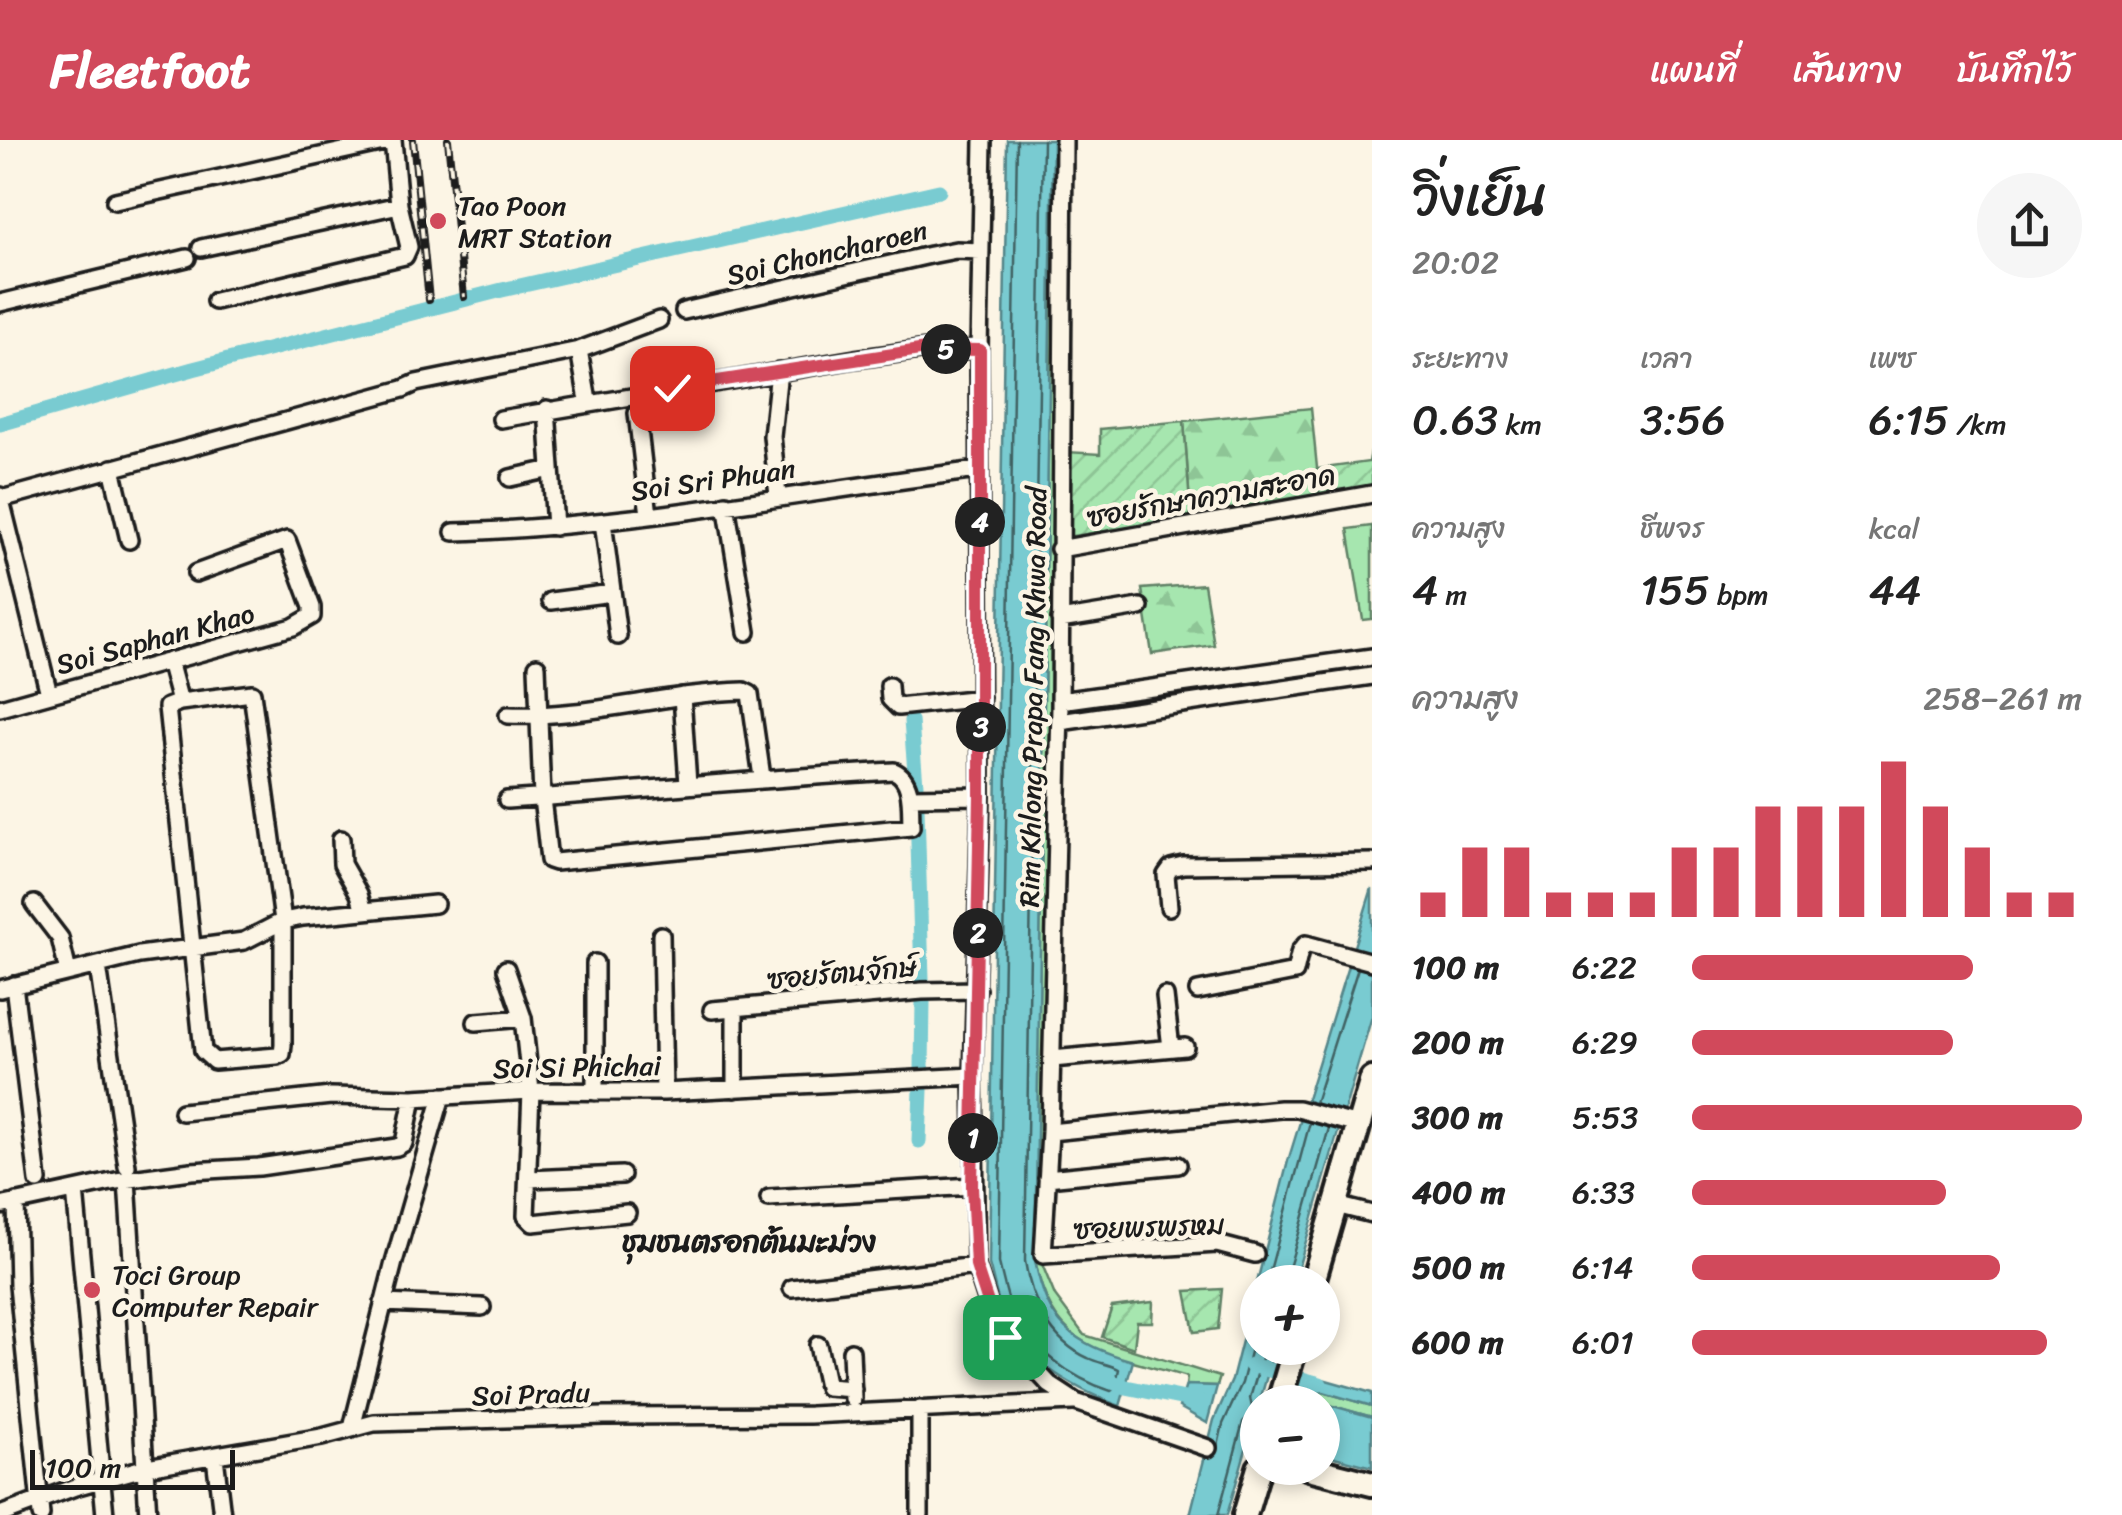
<!DOCTYPE html>
<html lang="th">
<meta charset="utf-8">
<style>
:root{--surface:#fff;--page:#f6f6f6;--text:#222;--muted:#767676;--accent:#d1495b}
body{margin:0;font-family:Sriracha,"Playpen Sans Thai",sans-serif;background:var(--page);color:var(--text);height:100vh;display:flex;flex-direction:column;font-size:38px;white-space:nowrap}
*{box-sizing:border-box;margin:0}
p{font-size:32px;color:var(--muted)}
.icon{flex:none;width:55px;height:55px;fill:none;stroke:currentColor;stroke-width:2;stroke-linecap:round;stroke-linejoin:round}
.map{position:relative;flex:1;overflow:hidden}
.details{display:flex;flex-direction:column;background:var(--surface);width:750px}
.details>*{flex:none}
.fabs{position:absolute;left:1240px;top:1125px;display:grid;gap:20px}
.fabs a{display:grid;place-items:center;width:100px;height:100px;border-radius:50%;background:var(--surface);box-shadow:0 5px 15px #0003;font-size:50px}
.scale{position:absolute;left:30px;bottom:25px;width:205px;box-sizing:border-box;padding-left:10px;border:5px solid #1c1c1c;border-top:0;font-size:28px;line-height:35px;white-space:nowrap;color:#1c1c1c;-webkit-text-stroke:8px #fcf5e5;paint-order:stroke}
.pin{position:absolute;display:grid;place-items:center;width:85px;height:85px;color:#fff;margin:-42px;border-radius:20px;box-shadow:0 5px 15px #0006}
.km{position:absolute;width:50px;height:50px;margin:-25px;border-radius:50%;background:#222;color:#fff;font-size:28px;line-height:50px;text-align:center}
.round{display:grid;place-items:center;flex:none;width:105px;height:105px;border-radius:52px;background:var(--page)}
.headline{display:flex;align-items:center;justify-content:space-between;height:170px;padding:0 40px}
h1{font-size:55px;font-weight:600;line-height:75px}
.figures{display:grid;grid-template-columns:repeat(3,1fr);gap:15px;height:170px;padding:10px 40px}
.figures div{display:grid;align-content:center}
.figures b{font-size:42px;font-weight:600}
.figures small{font-size:28px;font-weight:400}
.figures p{font-size:28px}
.chart{height:280px;padding:20px 40px}
.chart p{display:flex;justify-content:space-between}
.chart svg{width:100%;height:180px;margin-top:10px;stroke:var(--accent);stroke-width:6}
ul{padding:0 40px;list-style:none;font-size:32px}
li{display:grid;grid-template-columns:160px 120px 1fr;align-items:center;height:75px}
li i{height:25px;border-radius:12px;background:var(--accent)}
header{display:flex;align-items:center;gap:60px;box-sizing:border-box;height:140px;padding:0 50px;background:var(--accent);color:#fff}
header strong{font-size:48px}
nav{display:flex;gap:55px;margin-inline-start:auto;font-size:35px}
main{display:flex;flex:1;min-height:0}
.map>svg:first-child{display:block}
</style>
<header>
<strong>Fleetfoot</strong>
<nav><a>แผนที่</a><a>เส้นทาง</a><a>บันทึกไว้</a></nav>
</header>
<main>
<div class="map">
<svg width="1372" height="1375" viewBox="0 0 1372 1375">
<defs>
<pattern id="forest-firs" width="22" height="20" patternUnits="userSpaceOnUse" patternTransform="scale(2.5)"><rect width="22" height="20" fill="#a6e6af"/><path d="M5 1l3.5 6h-7zM16 11l3.5 6h-7z" fill="#8ec596"/></pattern>
<pattern id="garden-furrows" width="10" height="10" patternUnits="userSpaceOnUse" patternTransform="scale(2.5)"><rect width="10" height="10" fill="#a6e6af"/><path d="M-1 1l2-2M0 10L10 0M9 11l2-2" fill="none" stroke="#8ec596"/></pattern>
</defs>
<rect width="100%" height="100%" fill="#fcf5e5"/>
<filter id="ink" filterUnits="userSpaceOnUse"><feTurbulence type="fractalNoise" baseFrequency=".01" numOctaves="2"/><feDisplacementMap in="SourceGraphic" scale="20" xChannelSelector="R" yChannelSelector="G"/><feConvolveMatrix kernelMatrix="1 2 1 2 8 2 1 2 1" color-interpolation-filters="sRGB"/></filter>
<g filter="url(#ink)">
<path fill="#a6e6af" stroke="#618166" stroke-width="2.5" d="M1053,0h6l-4,467 -13,657 13,32 29,39 136,42 -3,9 -31,-1 1,-8c-77,-23 -135,-24 -152,-117z
M1372,386v93l-9,1 -15,-91z
M1302,1246l70,20v11l-73,-20z"/>
<path fill="url(#forest-firs)" stroke="#618166" stroke-width="2.5" d="M1311,268l9,90 -129,21 -7,-98z
M1204,444l10,61 -62,9 -10,-65z"/>
<path fill="url(#garden-furrows)" stroke="#618166" stroke-width="2.5" d="M1184,281l7,98 -125,18 1,-85 33,2v-25z
M1372,306v44l-52,8 -3,-29 52,-7z
M1222,1149l-4,40 -24,3 -8,-41z
M1153,1162l-1,20h-15l-3,26 -32,-11 10,-30z"/>
<path fill="#79cbd1" stroke="#548589" stroke-width="2.5" d="M1007,0h46l-18,1120c12,65 37,83 98,101l-13,45c-45,-17 -94,-44 -116,-89 -7,-16 -10,-36 -15,-53z
M1372,748v128l-78,266h-36v66h17l-48,167h-37l24,-95 18,-40 56,-219z
M1305,1234l67,19v13l-70,-20z
M1186,1245l31,1 -10,37 -28,-16z
M1323,1263l49,14v50l-49,-13z"/>
<g fill="none" stroke-linecap="round" stroke-linejoin="round">
<path stroke="#416264" stroke-width="2.5" d="M1017,0l-18,1123c4,15 7,32 13,47 16,38 61,69 99,81l4,-3 4,-19c-10,-5 -21,-6 -31,-11 -38,-17 -57,-58 -63,-97l18,-1121
M1315,963l43,-135
M1267,1142l43,-160
M1285,1142l44,-154
M1218,1306l5,-22 19,-41 16,-62
M1218,1375l25,-93 10,-10 -3,-14 15,-50"/>
<path stroke="#79cbd1" stroke-width="15" d="M0,284l193,-55 309,-79 437,-99
M911,581l5,64
M917,668l5,171
M922,928l1,-66
M919,1001l2,-51
M1251,1225l69,19
M1110,1241l16,6 74,15"/>
<g stroke="#1c1c1c" stroke-width="22">
<path id="street" d="M983,0l-4,210 2,446 -8,280 3,190 17,52 12,19 45,48 26,17 132,46
M1064,0l-4,567 -10,425 -7,123 174,-11 38,10
M115,61l278,-61
M201,108l198,-43
M215,161l190,-45 4,-9 -10,-42 -6,-65
M0,163l187,-45
M684,171l246,-56 26,-5 25,1
M579,210l8,45
M547,269l8,118
M637,273l12,102
M501,279l354,-60 72,-10 52,1
M112,328l17,72
M510,338l41,-9
M0,356l49,198
M778,356l-6,-60 7,-65
M1,359l402,-110 13,-6 163,-33 80,-30
M726,364l21,128
M603,382l15,114
M454,392c176,-5 351,-41 525,-62
M1059,409l313,-55
M551,461l61,-8
M1060,480l80,-13
M169,521l11,41 -13,5 36,344 11,10 63,-5 5,-2 1,-9v-124l-31,-228 -72,9
M889,546l1,13 8,8 83,-9
M682,556l6,88
M1060,561l312,-44
M0,568l293,-81 19,-11v-9l-25,-67 -91,33
M508,575c79,3 157,-22 236,-24l6,3 12,83
M1060,582l312,-46
M910,657l71,-1
M507,660c129,-9 258,-22 387,-29 20,9 16,38 17,56l-356,35 -6,-2 -7,-62 -5,-132
M341,699l1,25 17,30 5,17
M34,764l26,34 8,34
M1169,767l-3,-32 5,-7 12,-3 189,-3
M661,795l3,157
M98,826l29,200
M506,829l17,49 8,73 -5,125 7,7 94,-10
M14,845l24,196
M0,849l139,-34 105,-14 39,-20 20,-4 132,-13
M1198,851l97,-19 5,-21 6,-7 66,18
M1165,856l6,52
M712,870l210,-19 55,-1
M476,882l47,-4
M1052,919l133,-12
M735,949v-81
M595,952v-129
M182,972l149,-16 82,2 118,-7 133,1 309,-16
M1050,992l230,-23h18l60,16
M1047,1038l131,-13
M529,1039l93,-4
M127,1040l21,335
M75,1050l30,325
M769,1058l204,-12
M16,1062l2,84 23,229
M1336,1065l36,9
M0,1066l116,-25 75,-10 68,-4 138,-20 7,-4 9,-45
M792,1148l184,-22
M383,1163l99,4
M818,1205l9,42 26,2
M851,1211l2,48
M352,1288l42,-166 48,-166
M215,1317l7,58
M0,1375l75,-28 72,-20 175,-30 52,-14 230,-7 206,-1 263,-13
M920,1375v-106"/>
</g>
<g stroke="#1c1c1c" stroke-width="30">
<path id="secondary" d="M1313,1142l59,-203
M1279,1262l16,-54
M1309,1328l63,16
M1245,1375l14,-47"/>
</g>
<use href="#street" stroke="#fcf5e5" stroke-width="15"/>
<use href="#secondary" stroke="#fcf5e5" stroke-width="22"/>
<g stroke="#1c1c1c" stroke-width="8">
<path id="rail" d="M413,0l16,160
M448,0l16,157"/>
</g>
<use href="#rail" stroke="#fcf5e5" stroke-width="4" stroke-dasharray="11" stroke-linecap="butt"/>
</g>
</g>
<g fill="none" stroke-linecap="round" stroke-linejoin="round" filter="url(#ink)">
<g stroke="#fff" stroke-width="20">
<path id="route" d="M672,248l254,-39 54,1v446l-8,390 4,80 17,52 12,19"/>
</g>
<use href="#route" stroke="#d1495b" stroke-width="12"/>
</g>
<g fill="#d1495b" stroke="#fcf5e5" stroke-width="4">
<circle cx="438" cy="81" r="10"/>
<circle cx="92" cy="1150" r="10"/>
</g>
<g text-anchor="middle" dominant-baseline="central" stroke-width="9" stroke-linejoin="round" paint-order="stroke">
<g font-size="28" fill="#1c1c1c" stroke="#fcf5e5" text-anchor="start">
<text x="458" y="65">Tao Poon<tspan x="458" dy="32">MRT Station</tspan></text>
<text x="112" y="1134">Toci Group<tspan x="112" dy="32">Computer Repair</tspan></text>
</g>
<g font-size="28" fill="#1c1c1c" stroke="#fcf5e5">
<text transform="translate(827 113) rotate(-13)">Soi Choncharoen</text>
<text transform="translate(713 340) rotate(-8)">Soi Sri Phuan</text>
<text transform="translate(1211 356) rotate(-10)">ซอยรักษาความสะอาด</text>
<text transform="translate(155 499) rotate(-15)">Soi Saphan Khao</text>
<text transform="translate(1033 557) rotate(-89)">Rim Khlong Prapa Fang Khwa Road</text>
<text transform="translate(842 833) rotate(-5)">ซอยรัตนจักษ์</text>
<text transform="translate(577 927) rotate(-1)">Soi Si Phichai</text>
<text transform="translate(1149 1087) rotate(-2)">ซอยพรพรหม</text>
<text transform="translate(531 1254) rotate(-2)">Soi Pradu</text>
</g>
<g font-size="30" font-weight="bold" fill="#1c1c1c" stroke="#fcf5e5">
<text x="749" y="1102">ชุมชนตรอกต้นมะม่วง</text>
</g>
</g>
</svg>
<div class="fabs">
<a>+</a>
<a>−</a>
</div>
<div class="scale">100 m</div>
<div class="pin" style="left:1005px;top:1197px;background:#1e9e55"><svg class="icon" aria-label="arrive" viewBox="0 0 24 24"><path d="M6 21V4h12l-3 4 3 4H6"/></svg></div>
<div class="pin" style="left:672px;top:248px;background:#d93025"><svg class="icon" aria-label="check" viewBox="0 0 24 24"><path d="M5 12l5 5 9-10"/></svg></div>
<b class="km" style="left:973px;top:998px">1</b>
<b class="km" style="left:978px;top:793px">2</b>
<b class="km" style="left:981px;top:587px">3</b>
<b class="km" style="left:980px;top:382px">4</b>
<b class="km" style="left:946px;top:209px">5</b>
</div>
<section class="details">
<div class="headline"><div><h1>วิ่งเย็น</h1><p>20:02</p></div><a class="round"><svg class="icon" aria-label="share" viewBox="0 0 24 24"><path d="M12 15V3M7 8l5-5 5 5M5 13v7h14v-7"/></svg></a></div>
<div class="figures">
<div><p>ระยะทาง</p><b>0.63<small> km</small></b></div>
<div><p>เวลา</p><b>3:56</b></div>
<div><p>เพซ</p><b>6:15<small> /km</small></b></div>
</div>
<div class="figures">
<div><p>ความสูง</p><b>4<small> m</small></b></div>
<div><p>ชีพจร</p><b>155<small> bpm</small></b></div>
<div><p>kcal</p><b>44</b></div>
</div>
<div class="chart"><p><span>ความสูง</span>258–261 m</p>
<svg viewBox="0 0 160 44" preserveAspectRatio="none"><path d="M5 44V38M15 44V27M25 44V27M35 44V38M45 44V38M55 44V38M65 44V27M75 44V27M85 44V17M95 44V17M105 44V17M115 44V6M125 44V17M135 44V27M145 44V38M155 44V38"/></svg>
</div>
<ul>
<li><b>100 m</b>6:22<i style="width:72%"></i></li>
<li><b>200 m</b>6:29<i style="width:67%"></i></li>
<li><b>300 m</b>5:53<i style="width:100%"></i></li>
<li><b>400 m</b>6:33<i style="width:65%"></i></li>
<li><b>500 m</b>6:14<i style="width:79%"></i></li>
<li><b>600 m</b>6:01<i style="width:91%"></i></li>
</ul>
</section>
</main>
